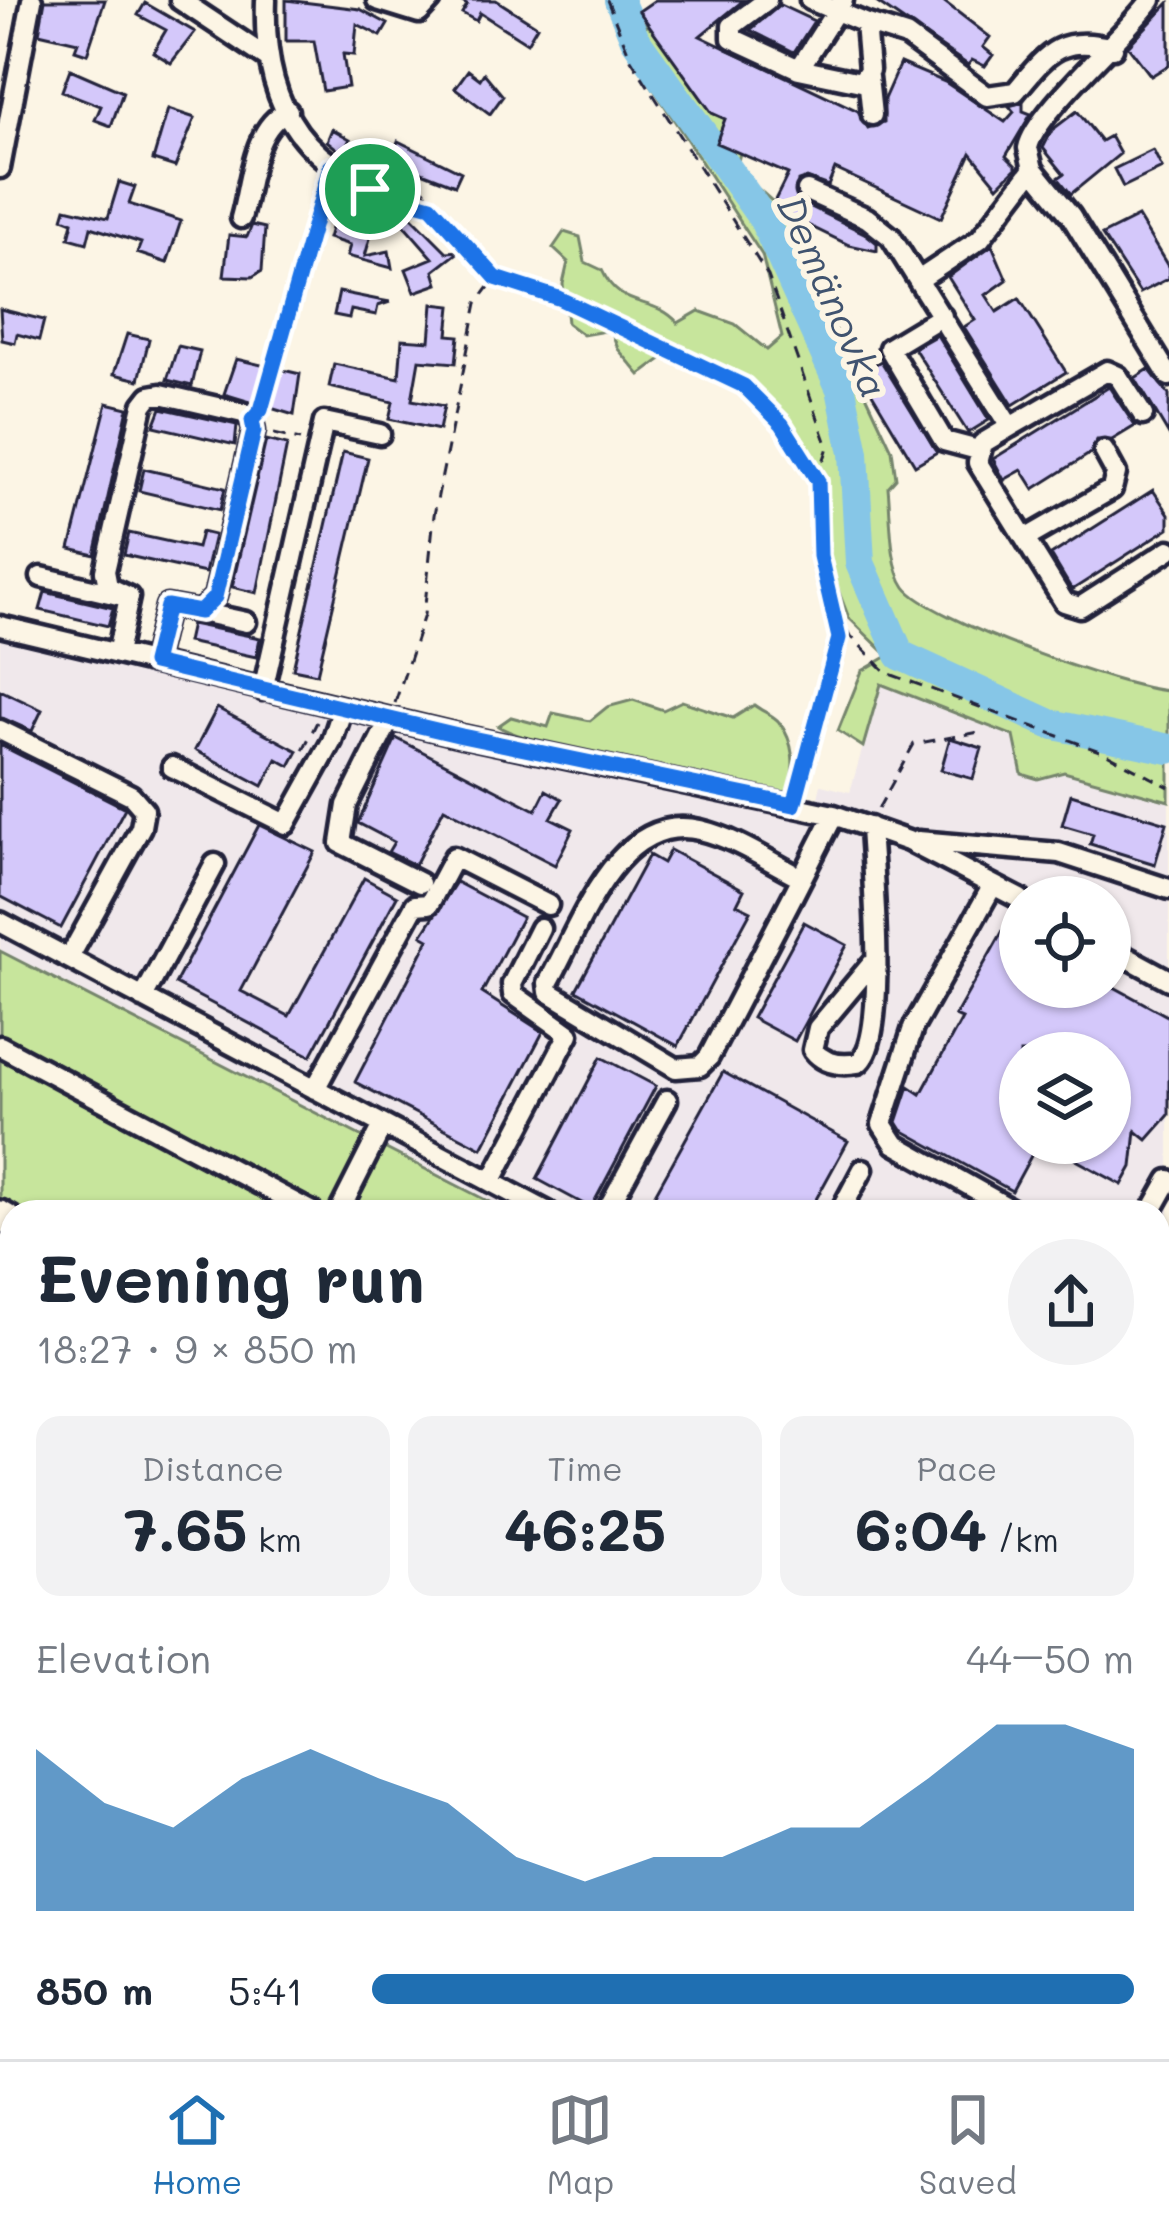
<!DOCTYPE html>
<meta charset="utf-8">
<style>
:root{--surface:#fff;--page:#f2f2f3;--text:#1f2937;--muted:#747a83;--line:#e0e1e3;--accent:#1f6fb2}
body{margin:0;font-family:Mali,sans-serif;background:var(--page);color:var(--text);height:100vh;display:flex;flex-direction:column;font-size:45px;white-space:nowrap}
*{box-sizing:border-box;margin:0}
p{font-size:39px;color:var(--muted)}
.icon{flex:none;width:66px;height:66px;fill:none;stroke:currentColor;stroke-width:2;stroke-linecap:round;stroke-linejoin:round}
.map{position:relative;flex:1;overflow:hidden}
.details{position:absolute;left:0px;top:1200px;width:1170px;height:861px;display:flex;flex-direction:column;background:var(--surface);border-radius:36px 36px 0 0;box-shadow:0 3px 9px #0004}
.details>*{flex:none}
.fabs{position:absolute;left:999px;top:876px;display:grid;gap:24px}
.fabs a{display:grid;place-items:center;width:132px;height:132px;border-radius:50%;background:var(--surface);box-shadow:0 3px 9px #0004;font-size:60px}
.pin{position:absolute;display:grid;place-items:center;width:102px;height:102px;color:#fff;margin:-51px;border:6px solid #fff;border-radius:50%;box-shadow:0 3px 12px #0007}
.round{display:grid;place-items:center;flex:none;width:126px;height:126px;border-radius:63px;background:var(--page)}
.head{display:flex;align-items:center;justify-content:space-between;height:204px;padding:0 36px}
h1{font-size:66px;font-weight:800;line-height:90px}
.figures{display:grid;grid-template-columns:repeat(3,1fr);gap:18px;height:204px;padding:12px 36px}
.figures div{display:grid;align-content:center;border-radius:24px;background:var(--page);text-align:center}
.figures b{font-size:60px;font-weight:800}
.figures small{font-size:33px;font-weight:400}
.figures p{font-size:33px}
.chart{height:336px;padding:24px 36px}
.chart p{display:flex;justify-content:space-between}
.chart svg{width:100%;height:216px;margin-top:12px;fill:var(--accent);opacity:.7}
ul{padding:0 36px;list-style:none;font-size:39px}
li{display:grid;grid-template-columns:192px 144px 1fr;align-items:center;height:90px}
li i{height:30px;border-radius:15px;background:var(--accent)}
.tabs{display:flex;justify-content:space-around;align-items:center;height:168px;border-top:3px solid var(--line);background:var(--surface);font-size:33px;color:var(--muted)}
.tabs a{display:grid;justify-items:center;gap:6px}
.tabs .active{color:var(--accent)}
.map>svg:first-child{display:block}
</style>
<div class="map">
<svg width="1169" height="2059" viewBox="0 0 1169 2059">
<rect width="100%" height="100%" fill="#fcf5e5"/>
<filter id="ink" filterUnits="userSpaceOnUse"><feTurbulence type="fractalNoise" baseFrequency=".00833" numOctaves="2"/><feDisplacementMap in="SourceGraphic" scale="24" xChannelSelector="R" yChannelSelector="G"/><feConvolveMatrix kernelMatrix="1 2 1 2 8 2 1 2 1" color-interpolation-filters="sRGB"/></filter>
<g filter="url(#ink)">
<path fill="#f0e8eb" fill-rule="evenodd" d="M0,634l360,87 453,98 8,-34 29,7 31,-108 218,78 70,39v610h-11v-199h-649l-509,-261zM1020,897h90v90h-90zM1020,1053h90v90h-90z"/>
<path fill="#c7e59c" stroke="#74846c" stroke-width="3" d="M633,15l19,14 60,84 13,6 15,34 -4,16 65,58 -5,18 96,205 4,28 -8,9c3,28 1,77 17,100 24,33 220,102 264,104v110l-105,-29 -26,7 -16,-5 -8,-38 -133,-52 -18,63 -25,-16 24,-60 26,-15 -39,-38 -20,-51 -7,-89 -48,-74 -32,-14 -3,-14 -34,-10 -25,-21 -40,30 -22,-26 -7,-19 -28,5 -16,-12 -4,-39 5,-22 -15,-14 11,-16 16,5 5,25 17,8c19,42 50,24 76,53l21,-12 36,13 32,26 15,-13 -20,-82 -129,-198 -16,-40z
M633,700l30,10 19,-9 51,17 21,-13c7,6 20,10 25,17 16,21 17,47 9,69 -29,7 -263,-46 -290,-65l13,-9 37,10 5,-14 37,8 17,-14z
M0,951l509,261h-492l-17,-9z
M1169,1411v357l-11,-4v-352z"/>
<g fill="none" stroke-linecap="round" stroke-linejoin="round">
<path stroke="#86c6e7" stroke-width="30" d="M619,0l16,39 129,181 77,169 13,64 6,110 40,92 150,69 119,25"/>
</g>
<path fill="#d4c8fa" stroke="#22223b" stroke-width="3" d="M45,0h60l-18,54 -12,-4 3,-8 -39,-9z
M286,0l74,9 28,15 -7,12 -24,-12 -3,31 -11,-1 5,33 -25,4 -9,-50h-28z
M459,0h37l41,26 -10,17 -47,-30 -4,8 -14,-8 5,-8z
M655,0h89l-44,36 158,75 10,17 16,-6v-23l16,-36 45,19 60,40 9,-10 -5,-6 14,-4v9l8,3 -25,42 11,11 -19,19 -27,-33 -30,65 -106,-49 -7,17 -21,-8 -9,3 -1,19 69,34 11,9v8l-28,-6 -64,-31 -11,-12 14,-28 -72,-31 9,-24 -13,-6 -73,-102z
M873,0h69l48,37 -7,10 10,8 -8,11 -13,-6 -4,5z
M145,3l50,29 -24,31 -18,-11 13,-22 -28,-15z
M1169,3v62l-18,11 -23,-30z
M780,5l34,16 -20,31 -44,-22z
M70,69l53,23 -12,34 -16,-6 6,-14 -39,-15z
M468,70l12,9 4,-6 19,23 -13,18 -35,-26z
M168,109l27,9 -20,49 -22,-7z
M1077,111l24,30 9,-5 10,18 -49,40 -13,-16 6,-4 -21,-26 9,-18z
M332,129l18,10 -4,8 29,15 8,-21 13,5 2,-5 63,31 -6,13 -51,-20 -6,15 -45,-18 -26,-21z
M1153,150l9,18 -39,19 -9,-18z
M119,182l16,5 -6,17 52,17 -14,42 -30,-10 4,-10 -50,-16 -4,16 -18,-5 4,-16 -10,-4 3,-10 42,10z
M343,189l37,14 -15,53 24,-5 3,17 -45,-12 3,-11 -22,-7z
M405,210l42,42 13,-1 -26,20 4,13 -23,8 -9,-23 27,-11 -36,-41z
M1138,217l31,51v10l-29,15 -38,-58z
M252,225l13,3 -3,43 -10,6 -28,-1 5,-41 18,2z
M992,245l15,35 -21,15 11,17 22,-14 47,74 -53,33 -49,-78 11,-7 -27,-43z
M339,292l40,8 11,2 -12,4 -2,9 -25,-5 -2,8 -15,-3z
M433,304l18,2 -3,29 11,1 -3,27 -37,-3 -7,40 32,6 -5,24 -50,-11 4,-17 -64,-15 5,-23 65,14 3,-39 28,2z
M0,309l44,11 -5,20 -22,-6 -2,9 -13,-3z
M127,334l22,5 -10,41 -25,-6z
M937,335l52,85 -21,13 -54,-85z
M178,346l22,5 -8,35 -25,-6z
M236,359l64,15 -6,41 -70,-21z
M881,361l56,91 -22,13 -55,-92z
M1149,369l20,26v40l-34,-57z
M1109,387l26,39 -23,14h-15l-6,13 -57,36 -12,-19 -18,10 -11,-21z
M107,403l21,5 -33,147 -25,-6z
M161,408l76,17 -2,20 -81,-19z
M266,440l21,5 -30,148 -25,-6z
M343,452l25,6 -51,216 -24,-5z
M144,469l81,19 -5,22 -81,-19z
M1153,490l16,24v14l-97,62 -21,-35z
M201,532l13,3 -9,38 -81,-18 5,-22 68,15z
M45,592l68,16 -5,18 -68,-16z
M191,624l69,14 -4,19 -69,-15z
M0,690l42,20 -10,21 -32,-14z
M217,708l81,43 -8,15 -13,-7 -14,27 -68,-36z
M396,738l140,72 10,-20 16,9 -11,19 22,11 -18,36 -111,-57 -29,57 -27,-13 6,-10 -36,-19z
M950,738l32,10 -9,31 -32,-9z
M0,745l125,63 -64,120 -61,-32z
M1071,794l96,29 -12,41 -65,-20 3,-10 -31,-9z
M259,825l56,27 -74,139 48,25 75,-138 33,18 -86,160 -136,-72z
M670,850l74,40 -7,14 14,7 -73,135 -102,-56 73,-135 14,8z
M456,882l66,35 -40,76 61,39 -61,116 -127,-66 74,-143 -7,-4z
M804,922l43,23 -52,96 -43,-23z
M1005,927l15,8v52h94l55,30v98l-22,25 -11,-9 -4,36 -10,18 -77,-42h65v-90h-90v90h18l-26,48 -110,-61 -5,-8 12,-36 12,8 41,-75 -7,-3z
M601,1057l55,29 -65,122 -54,-29z
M723,1072l125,69 -39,71h-164z"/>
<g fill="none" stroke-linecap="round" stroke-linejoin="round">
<g stroke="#22223b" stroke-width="27">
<path id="minor" d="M180,0l87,58
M266,0c-4,111 41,176 150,199
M377,0l42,13 12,-13
M767,0l-35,26v12l67,31 62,13 8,-12 -4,-47 -55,-23
M1151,0c-26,36 -117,114 -123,148l5,21 38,47 98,160
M865,23l41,13 81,60 28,-4c32,-38 44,-58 98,-44
M799,69l44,-69
M868,77l4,38
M0,168l32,-168
M807,191l60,27 24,19 119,190 -27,16 -5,20 86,139 16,5 89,-57
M241,218c10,-34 11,-91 47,-107
M920,279l60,-40 53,-70
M942,316l-53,32 55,93 34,9
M1010,427l97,-56 11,5 25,39
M1025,539l87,-50 4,-16 -12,-22
M41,577l77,18
M200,612l46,10
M0,626l462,110 372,79 74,26 112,58
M117,654l12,-57 -21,-10 -3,-16 38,-166 7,-9 11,-2 82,19 9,7 2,11 -39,166 -15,15 -33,-6 -14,57
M263,690l61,-268 56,12
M390,719l-43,86 -6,38 79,40
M0,730l131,65 13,15 -3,17 -72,131
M172,767l114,57 46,-83 11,-33
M870,827c2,43 19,214 -12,236 -17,3 -34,1 -45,-13l5,-22 57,-68
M918,841l141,12 110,36
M802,878c-32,-16 -67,-40 -102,-48 -83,-19 -119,95 -152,153l1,9 127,76 24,-2 9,-9c42,-80 84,-161 125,-242
M993,885l-80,143 -31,96 13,20 121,68
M0,922l548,290
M1110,948l59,32
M143,998l72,-134
M0,1046l312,166
M315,1089l100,-184 14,-1 25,-47 94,48
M491,1182l78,-148 -56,-40 -1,-10 28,-56
M339,1212l44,-87
M606,1212l61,-112
M840,1212l23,-43
M1151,1212l18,-32"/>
</g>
<g stroke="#22223b" stroke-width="36">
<path id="highway" d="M0,1215l12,7
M0,1249l12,6
M1158,1774l11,4
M1158,1805l11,4
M1158,1837l11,4
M1158,1883l11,7"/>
</g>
<path stroke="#22223b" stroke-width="3" stroke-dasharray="12 9" stroke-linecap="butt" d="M607,0l24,59 137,217 60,171 -11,34 -1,41 22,101 49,50 218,80 64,34
M430,206l67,72 61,19 186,88 24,20 49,74
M262,408l64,-228
M274,434l26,6
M395,703l29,-88 10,-100 43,-212 18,-24
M303,750l14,-28
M797,789l41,-135v-30
M878,809l36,-65 71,-13
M0,1328l12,7
M1158,1426l11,-4
M0,1771l12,1
M0,1849l12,2
M1158,2038l8,21"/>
<use href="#minor" stroke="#fcf5e5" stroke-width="18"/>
<use href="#highway" stroke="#fcf5e5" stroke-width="27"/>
</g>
</g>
<g fill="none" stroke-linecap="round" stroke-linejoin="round" filter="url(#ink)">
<g stroke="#fff" stroke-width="24">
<path id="route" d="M330,167l40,22 61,17 65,72 62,20 186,88 38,38 36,57 2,75 19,82 -45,167 -332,-69 -309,-73 14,-57 33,6 15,-15 39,-166 -2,-11 9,-10z"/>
</g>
<use href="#route" stroke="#1a73e8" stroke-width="15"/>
</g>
<g text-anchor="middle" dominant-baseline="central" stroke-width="12" stroke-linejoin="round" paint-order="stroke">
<g font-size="39" font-style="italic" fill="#40536f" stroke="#fcf5e5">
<text transform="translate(834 296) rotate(66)">Demänovka</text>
</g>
</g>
</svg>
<div class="fabs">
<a><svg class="icon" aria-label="locate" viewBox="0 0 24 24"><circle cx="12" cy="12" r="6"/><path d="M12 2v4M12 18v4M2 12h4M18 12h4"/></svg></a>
<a><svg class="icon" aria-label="layers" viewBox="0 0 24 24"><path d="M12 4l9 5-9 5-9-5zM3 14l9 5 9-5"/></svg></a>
</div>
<div class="pin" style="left:370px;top:189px;background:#1e9e55"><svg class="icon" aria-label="arrive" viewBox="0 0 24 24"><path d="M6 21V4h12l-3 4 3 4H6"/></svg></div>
<section class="details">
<div class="head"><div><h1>Evening run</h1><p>18:27 · 9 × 850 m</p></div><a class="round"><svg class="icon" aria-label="share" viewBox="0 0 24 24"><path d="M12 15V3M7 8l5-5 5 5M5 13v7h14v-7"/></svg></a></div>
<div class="figures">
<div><p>Distance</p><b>7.65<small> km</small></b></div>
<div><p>Time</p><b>46:25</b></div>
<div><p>Pace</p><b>6:04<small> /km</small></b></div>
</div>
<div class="chart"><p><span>Elevation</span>44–50 m</p>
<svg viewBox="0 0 160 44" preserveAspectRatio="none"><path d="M0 44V11L10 22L20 27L30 17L40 11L50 17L60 22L70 33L80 38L90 33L100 33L110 27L120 27L130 17L140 6L150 6L160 11V44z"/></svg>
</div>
<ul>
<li><b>850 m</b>5:41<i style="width:100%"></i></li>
</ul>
</section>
</div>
<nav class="tabs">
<a class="active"><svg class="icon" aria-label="home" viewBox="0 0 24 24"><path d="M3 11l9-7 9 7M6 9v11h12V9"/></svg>Home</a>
<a><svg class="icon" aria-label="map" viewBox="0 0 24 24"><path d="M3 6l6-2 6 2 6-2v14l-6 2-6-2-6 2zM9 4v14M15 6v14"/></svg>Map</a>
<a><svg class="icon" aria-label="saved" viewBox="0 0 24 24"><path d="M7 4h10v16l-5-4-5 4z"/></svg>Saved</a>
</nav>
